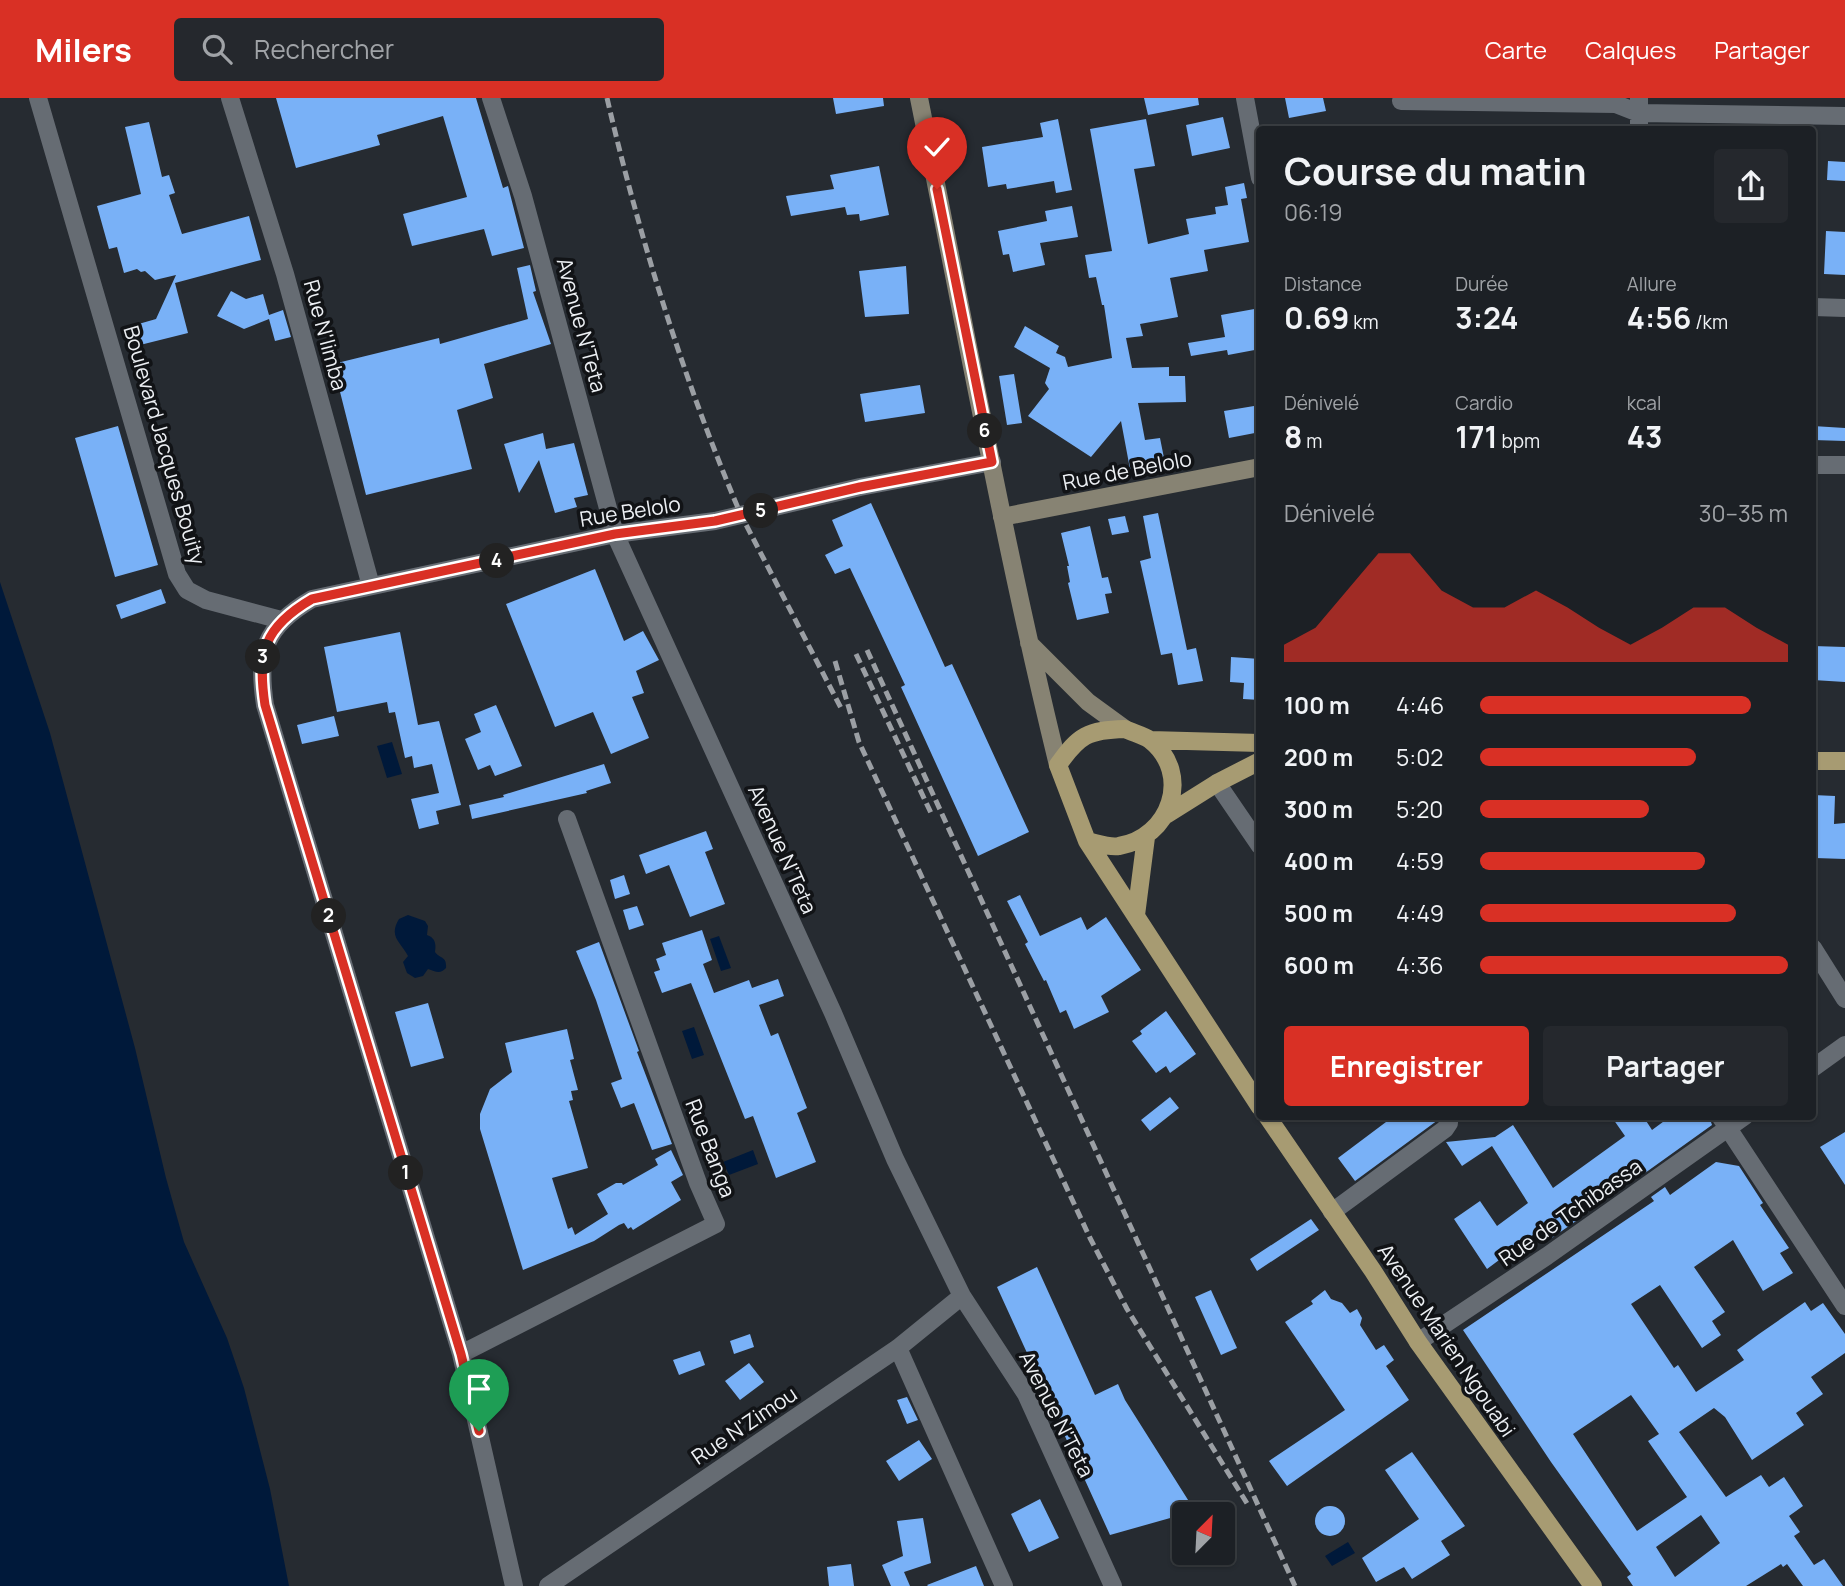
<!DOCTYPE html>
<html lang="fr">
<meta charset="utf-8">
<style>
:root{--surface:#1c2025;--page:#25282d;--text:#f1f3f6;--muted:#a0a3a7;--line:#3a3e42;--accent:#d93025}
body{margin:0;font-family:Manrope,sans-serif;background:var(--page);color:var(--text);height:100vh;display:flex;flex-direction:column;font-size:26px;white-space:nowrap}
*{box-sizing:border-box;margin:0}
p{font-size:23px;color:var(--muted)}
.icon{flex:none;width:38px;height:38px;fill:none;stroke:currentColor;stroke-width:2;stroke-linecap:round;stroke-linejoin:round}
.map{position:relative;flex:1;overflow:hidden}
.side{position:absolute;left:1256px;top:28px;width:560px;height:994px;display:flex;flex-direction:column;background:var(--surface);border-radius:7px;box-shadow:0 2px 5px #0004,0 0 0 2px var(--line)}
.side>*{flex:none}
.needle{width:46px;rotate:24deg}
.tools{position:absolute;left:1172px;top:1404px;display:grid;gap:14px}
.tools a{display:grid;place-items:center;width:63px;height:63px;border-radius:7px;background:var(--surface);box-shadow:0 2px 5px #0004,0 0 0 2px var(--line);font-size:35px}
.pin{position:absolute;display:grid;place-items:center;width:60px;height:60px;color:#fff;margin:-72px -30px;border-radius:50% 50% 50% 0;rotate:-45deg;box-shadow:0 0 7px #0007}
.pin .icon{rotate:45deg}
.km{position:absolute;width:35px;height:35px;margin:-18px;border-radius:50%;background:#222;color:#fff;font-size:19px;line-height:35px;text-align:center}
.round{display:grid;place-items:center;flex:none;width:74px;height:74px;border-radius:7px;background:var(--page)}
.headline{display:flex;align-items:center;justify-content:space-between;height:119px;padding:0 28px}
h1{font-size:38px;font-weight:700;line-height:52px}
.figures{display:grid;grid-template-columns:repeat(3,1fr);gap:10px;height:119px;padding:7px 28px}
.figures div{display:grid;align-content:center}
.figures b{font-size:30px;font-weight:700}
.figures small{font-size:19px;font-weight:400}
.figures p{font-size:19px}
.chart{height:196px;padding:14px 28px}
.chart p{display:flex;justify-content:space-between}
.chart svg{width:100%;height:126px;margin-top:7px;fill:var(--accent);opacity:.7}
.button{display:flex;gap:14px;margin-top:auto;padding:14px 28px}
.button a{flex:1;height:80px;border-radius:7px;background:var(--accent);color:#fff;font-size:28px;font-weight:700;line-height:80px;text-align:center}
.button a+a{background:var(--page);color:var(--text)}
ul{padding:0 28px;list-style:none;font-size:23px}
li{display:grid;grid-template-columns:112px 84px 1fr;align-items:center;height:52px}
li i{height:18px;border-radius:9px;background:var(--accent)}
header{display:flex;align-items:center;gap:42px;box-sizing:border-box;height:98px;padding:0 35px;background:var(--accent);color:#fff}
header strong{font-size:33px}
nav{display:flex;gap:38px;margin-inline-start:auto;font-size:24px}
.search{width:490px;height:63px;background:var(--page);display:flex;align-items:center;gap:18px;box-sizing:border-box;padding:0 24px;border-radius:7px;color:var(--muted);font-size:26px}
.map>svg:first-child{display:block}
</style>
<header>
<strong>Milers</strong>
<div class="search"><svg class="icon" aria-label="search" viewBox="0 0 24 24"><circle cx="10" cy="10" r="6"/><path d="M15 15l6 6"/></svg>Rechercher</div>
<nav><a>Carte</a><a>Calques</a><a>Partager</a></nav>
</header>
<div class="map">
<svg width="1845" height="1488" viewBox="0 0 1845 1488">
<rect width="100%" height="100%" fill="#262b31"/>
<path fill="#00193a" d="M0,484l50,151 85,315 31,130 18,64 43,96 17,50 26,101 19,97h-289z
M392,644l10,32 -15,4 -10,-32z
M408,817l17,6 3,5 -1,9c9,3 9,10 8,17 5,7 12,4 11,16 -6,7 -11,3 -18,1l-5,7 -8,2 -8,-5 -4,-11 5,-6c-7,-14 -20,-19 -9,-37z
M719,838l12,32 -10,3 -11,-32z
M694,929l10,28 -12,4 -10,-28z
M753,1052l5,14 -29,11 -6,-13z
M1348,1444l7,11 -23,13 -7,-10z"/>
<path fill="#79b1f7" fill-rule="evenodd" d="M276,0h200l27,90 5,-2 2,8 14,54 -32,8 -8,-27 -72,17 -9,-32 64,-17 -24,-81 -66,19 3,10 -84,23z
M833,0h50l1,8 -48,8z
M1144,0h54l1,7 -51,10z
M1285,0h38l3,13 -37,7z
M1223,19l7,31 -38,8 -6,-31z
M1058,21l14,71 -16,3 -2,-12 -47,8 -1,-5 -18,3 -6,-40 61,-10 -3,-14z
M1146,21l9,47 -21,3 14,75 41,-10 -3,-15 30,-5 -1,-7 13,-2 -3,-18 19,-4 3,15 -6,1 8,43 -45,8 4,21 -38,7 8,39 -38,7 3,12 -17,2 6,30 37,-1v9h16l1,26 -48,1 7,37 15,-2 5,25 -35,6 -9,-48 -30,36 -63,-41 21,-27 -4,-6 5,-15 -36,-21 11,-21 34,20 -3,7 9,4 3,10 44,-9 -8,-53h-2l-6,-28 -7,1 -4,-23 27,-4 -22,-122z
M149,24l13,55 7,-2 6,18 -6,2 13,39 67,-18 12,44 -86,23 13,50 -48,12 -5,-20 21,-6 20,-44 -21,5 -10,-9 -4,1 -4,-3 -13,4 -7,-26 -8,2 -12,-43 44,-12 -16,-67z
M1828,63l17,1v19l-18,-1z
M879,68l10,49 -29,6 -1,-7 -12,1 -2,-8 -54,9 -5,-20 48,-7 -4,-14z
M1072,108l6,31 -38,6 5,22 -32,7 -4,-18 -6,1 -5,-24 49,-10 -2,-10z
M1826,133l19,1v43l-21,-1z
M530,167l6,26 -3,1 18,52 -67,20 9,34 -36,12 15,59 -106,26 -33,-131 106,-26 1,6 88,-25 -11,-51z
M906,168l3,48 -44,3 -6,-46z
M231,193l15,8 17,-5 6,21 14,-5 8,27 -16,4 -6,-22 -25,10 -27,-13z
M1260,210v41l-32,6 -1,-5 -36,6 -3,-13 37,-6 -4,-22z
M1014,276l8,49 -15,2 -8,-49z
M920,287l5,28 -60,9 -5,-28z
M1260,307v27l-31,6 -5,-27z
M118,328l40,139 -43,12 -40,-139z
M1813,328l32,2v13l-32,-1z
M543,335l3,16 28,-6 14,52 -14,3 3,9 -22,6 -16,-53 -20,33 -15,-49z
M871,405l74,164 7,-3 77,168 -51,24 -77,-169 4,-2 -55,-117 -15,6 -10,-19 18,-9 -11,-26z
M1158,415l29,137 9,-2 7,33 -25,4 -6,-32 -11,2 -21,-94 11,-3 -8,-42z
M1125,418l4,16 -17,3 -4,-16z
M1090,428l12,52 6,-1 4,16 -7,1 4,19 -32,7 -9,-37 2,-1 -3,-16h2l-8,-33z
M595,471l29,72 19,-10 16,29 -23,11 8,22 -12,4 17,41 -38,16 -18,-42 -38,15 -49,-123z
M161,491l5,14 -45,16 -5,-14z
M400,534l18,93 21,-4 22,84 -25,6 3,13 -20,5 -8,-30 28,-6 -7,-29 -18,4 -2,-12 -7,2 -10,-46 -6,1 -2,-11 -50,10 -13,-65z
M1813,548l32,1v35l-32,-2z
M1231,559l29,2v41l-17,-1 1,-16 -14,-1z
M496,607l26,61 -27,10 -5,-11 -12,5 -13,-31 16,-7 -7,-18z
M334,618l5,20 -37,8 -5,-19z
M604,666l7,19 -25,8 1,2 -115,26 -3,-14 35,-8 -1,-2z
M1813,697l22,1 -1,28 11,-1v36l-30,-1z
M706,733l7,18 -8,3 20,52 -35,13 -21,-52 -23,9 -7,-19z
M624,777l6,19 -15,5 -5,-19z
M1020,797l20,41 41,-19 6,13 19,-13 35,53 -40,26 8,16 -35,17 -8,-19 -6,3 -14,-33 -2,1 -19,-37 3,-2 -21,-41z
M637,808l7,19 -15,5 -6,-20z
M702,832l10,30 -9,4 11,29 35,-13 3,8 26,-9 6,17 -25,9 12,31 7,-3 29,75 -10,5 19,49 -40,16 -23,-62 -8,3 -54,-136 -29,10 -8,-21 6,-2 -4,-11 10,-4 -4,-12z
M599,844l40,109 -2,1 35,92 -20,6 -18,-47 -13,5 -10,-25 11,-4 -26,-79 -20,-49z
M428,905l16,55 -33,9 -16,-55z
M1166,913l30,43 -26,19 -4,-7 -10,7 -24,-32 10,-7 -2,-3z
M567,931l7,30 -4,1 8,30 -7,1 2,9 -4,1 19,67 -36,10 16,51 4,-2 3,8 33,-21 -11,-20 19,-11h6l1,2 35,-20 -3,-6 16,-9 12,25 -12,7 10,18 -48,30 -2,-3 -3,2 -4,-6 -5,2 -25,16 -71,29 -43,-141v-15l10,-25 22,-17 -7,-29z
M1170,999l9,11 -29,23 -9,-11z
M1394,1018h44v4l-83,61 -17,-23z
M1611,1018h32l9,14 19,-14h38l3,9 -74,53 -2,-3 -19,14 -6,-8 -42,30 7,10 -27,19 -8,-11 -54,40 -33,-50 26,-18 17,25 31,-23 -36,-57 -30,20 -16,-24 49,-5 18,-12 40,63 72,-52z
M1845,1034v53l-25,-38z
M1716,1064l23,4 24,37 -3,2 29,43 -9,5 13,20 -30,18 -30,-51 -39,27 31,45 -13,9 9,14 -19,13 -42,-63 -29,19 43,64 4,-3 18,27 48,-32 -7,-10 22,-16 46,-32 6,9 12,-8 22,31v19l-34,24 12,17 -27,19 8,12 -52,35 -27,-43 -11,-9 -35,24 47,65 35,-22 8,12 15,-10 19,29 -14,10 11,16 -6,4 20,29 10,-6 19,27h-40l-16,-22 -4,3 -2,-3 -35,22h-113l-6,-9 4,-3 -80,-112 -88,-132 191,-129 -3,-4 14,-10 5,8zM1631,1297l28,39 -11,7 39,56 -50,34 -64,-97zM1701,1417l19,28 -45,34 -19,-30z
M1311,1121l8,11 -62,41 -7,-12z
M1037,1169l58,128 23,-11 7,16 70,111 -85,24 -113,-248z
M1211,1192l26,58 -16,7 -26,-58z
M1325,1192l6,9 11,4 8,10 7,-4 5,9 -2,7 16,25 8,-5 10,15 -8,6 23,34 -122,86 -18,-25 76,-51 -60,-88 28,-18 -2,-3z
M750,1236l4,13 -20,7 -4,-13z
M700,1253l5,14 -26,10 -6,-15z
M749,1265l15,19 -24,18 -15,-19z
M907,1299l11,23 -11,4 -10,-24z
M919,1342l13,19 -33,22 -13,-20z
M1412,1354l53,74 -24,15 9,14 -38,24 -8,-12 -28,15 -14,-24 57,-39 -34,-49z
M1040,1401l19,39 -30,14 -18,-38z
M1315 1423a15 15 0 1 1 30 0a15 15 0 1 1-30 0Z
M923,1420l8,45 -27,9 6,14h-19l-9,-21 21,-9 -6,-35z
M851,1466l3,22h-25l-2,-19z
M976,1468l8,20h-56l-1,-1z"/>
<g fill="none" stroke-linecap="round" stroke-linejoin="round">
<path stroke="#666c73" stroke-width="18" d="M38,0l139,476 10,16 19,10 75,20
M230,0l55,176 86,312
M491,0l32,98 92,338 218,479 62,146 67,137 64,98 87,192
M1245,0l15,80
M1401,3l215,3 23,9 206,3
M1639,32v-32
M1813,209l32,1
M1813,367h32
M1217,685l43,63
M1813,850l32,51
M1813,970l32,-23
M1720,1018l125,190
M1332,1114l113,-83 4,-6v-7
M1418,1244l129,-86 198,-140
M898,1250l106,238
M461,1256l255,-130 -18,-41 -131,-364
M514,1488l-53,-232 -196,-649c-8,-53 -1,-78 47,-106l303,-65 100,-13 145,-34 132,-25
M548,1488l350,-238 64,-52"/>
<path stroke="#878373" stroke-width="18" d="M919,0c45,223 85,447 139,667
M1002,419l258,-50
M1029,545l59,59 37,27"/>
<path stroke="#a79b72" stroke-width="18" d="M1125,631c8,4 18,6 25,11 43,34 20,98 -31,106 -9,2 -22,-3 -32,-5l-29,-76c21,-30 30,-35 67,-36z
M1150,642l110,3
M1813,663h32
M1166,717l51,-32 43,-22
M1087,743l173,266
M1136,817l10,-78
M1267,1018l106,155 45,71 175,244"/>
<path stroke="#9b9fa4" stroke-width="5" stroke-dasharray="10 5" stroke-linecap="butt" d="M607,0c33,142 77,283 134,417l101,195
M867,552l428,936
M856,556l75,159
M835,563l24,81 231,496 37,71 121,196"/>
</g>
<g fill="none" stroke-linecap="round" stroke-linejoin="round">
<g stroke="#fff" stroke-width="14">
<path id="route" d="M479,1333l-18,-77 -196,-649c-8,-53 -1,-78 47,-106l303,-65 100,-13 145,-34 132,-25 -55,-273"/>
</g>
<use href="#route" stroke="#d93025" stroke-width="9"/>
</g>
<g text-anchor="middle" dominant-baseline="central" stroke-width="7" stroke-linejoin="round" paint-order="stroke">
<g font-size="21" fill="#edf0f4" stroke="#111316">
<text transform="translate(582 227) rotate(75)">Avenue N'Teta</text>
<text transform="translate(326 237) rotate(75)">Rue N'limba</text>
<text transform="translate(165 347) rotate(74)">Boulevard Jacques Bouity</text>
<text transform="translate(1127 372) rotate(-11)">Rue de Belolo</text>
<text transform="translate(630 413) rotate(-9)">Rue Belolo</text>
<text transform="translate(783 751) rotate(66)">Avenue N'Teta</text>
<text transform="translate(711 1050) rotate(69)">Rue Banga</text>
<text transform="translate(1570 1114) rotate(-35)">Rue de Tchibassa</text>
<text transform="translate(1447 1242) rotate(56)">Avenue Marien Ngouabi</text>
<text transform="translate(1057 1316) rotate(63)">Avenue N'Teta</text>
<text transform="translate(744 1327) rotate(-34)">Rue N'Zimou</text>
</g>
</g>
</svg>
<div class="tools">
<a><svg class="needle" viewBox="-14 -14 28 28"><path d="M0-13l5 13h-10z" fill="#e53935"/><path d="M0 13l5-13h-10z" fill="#a0a3a7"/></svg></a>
</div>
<div class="pin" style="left:479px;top:1333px;background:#1e9e55"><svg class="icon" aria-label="arrive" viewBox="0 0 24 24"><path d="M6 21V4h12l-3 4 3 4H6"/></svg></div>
<div class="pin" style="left:937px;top:91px;background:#d93025"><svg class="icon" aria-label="check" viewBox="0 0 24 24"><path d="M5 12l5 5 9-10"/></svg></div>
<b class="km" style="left:406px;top:1075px">1</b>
<b class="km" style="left:329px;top:818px">2</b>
<b class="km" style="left:263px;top:559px">3</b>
<b class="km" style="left:497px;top:463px">4</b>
<b class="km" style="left:761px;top:413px">5</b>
<b class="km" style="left:985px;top:333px">6</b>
<section class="side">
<div class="headline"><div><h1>Course du matin</h1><p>06:19</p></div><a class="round"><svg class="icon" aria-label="share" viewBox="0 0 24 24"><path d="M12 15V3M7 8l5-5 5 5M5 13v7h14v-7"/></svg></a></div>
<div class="figures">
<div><p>Distance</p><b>0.69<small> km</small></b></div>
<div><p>Durée</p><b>3:24</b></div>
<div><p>Allure</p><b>4:56<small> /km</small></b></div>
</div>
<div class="figures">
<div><p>Dénivelé</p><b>8<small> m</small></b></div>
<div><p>Cardio</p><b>171<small> bpm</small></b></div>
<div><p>kcal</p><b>43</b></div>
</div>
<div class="chart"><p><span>Dénivelé</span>30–35 m</p>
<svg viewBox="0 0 160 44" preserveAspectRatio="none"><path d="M0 44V38L10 32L20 19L30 6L40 6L50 19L60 25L70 25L80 19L90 25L100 32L110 38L120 32L130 25L140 25L150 32L160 38V44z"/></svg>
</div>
<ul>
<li><b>100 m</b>4:46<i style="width:88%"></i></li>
<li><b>200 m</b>5:02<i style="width:70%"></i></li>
<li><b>300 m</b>5:20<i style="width:55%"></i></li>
<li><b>400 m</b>4:59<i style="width:73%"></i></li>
<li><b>500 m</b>4:49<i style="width:83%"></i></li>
<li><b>600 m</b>4:36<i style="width:100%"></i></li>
</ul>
<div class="button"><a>Enregistrer</a><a>Partager</a></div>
</section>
</div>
